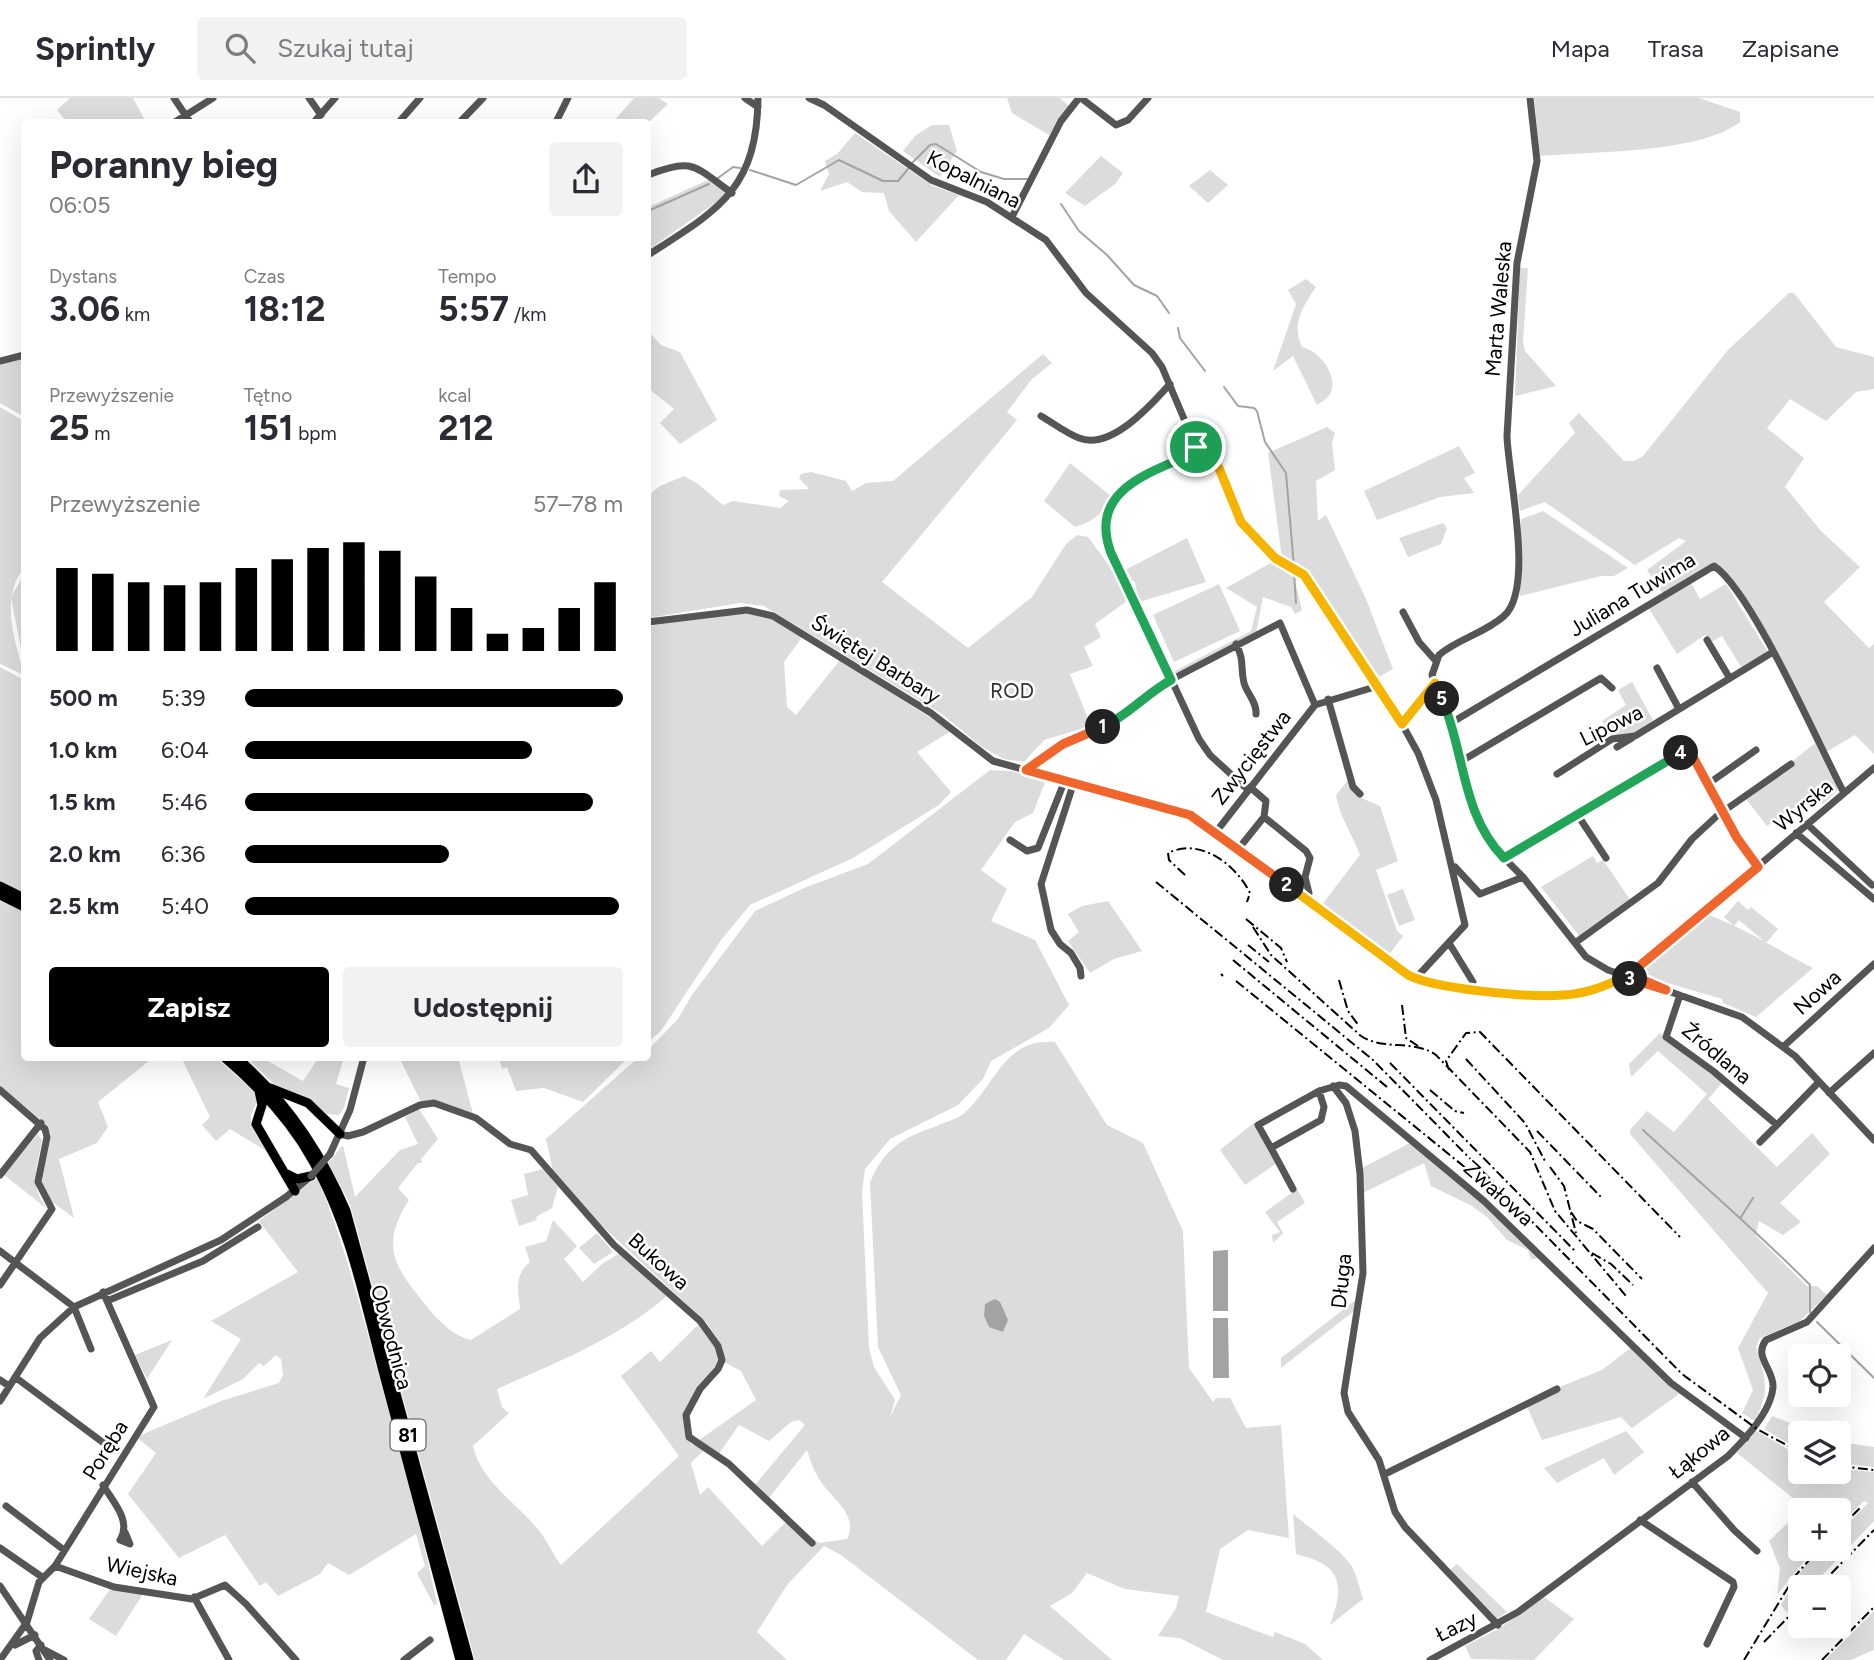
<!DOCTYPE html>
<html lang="pl">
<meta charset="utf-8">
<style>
:root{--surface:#fff;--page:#f2f2f3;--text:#2b2b33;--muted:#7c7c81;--line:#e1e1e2;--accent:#000}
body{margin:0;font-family:Figtree,sans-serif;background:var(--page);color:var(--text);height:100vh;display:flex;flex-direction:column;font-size:26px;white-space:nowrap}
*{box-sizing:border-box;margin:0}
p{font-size:23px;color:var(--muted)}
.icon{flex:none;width:38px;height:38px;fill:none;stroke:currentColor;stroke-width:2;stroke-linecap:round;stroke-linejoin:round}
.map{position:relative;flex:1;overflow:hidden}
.sheet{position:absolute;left:21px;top:21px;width:630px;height:942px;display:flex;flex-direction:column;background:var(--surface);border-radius:7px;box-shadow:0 7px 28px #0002}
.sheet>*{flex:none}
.tools{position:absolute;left:1788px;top:1246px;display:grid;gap:14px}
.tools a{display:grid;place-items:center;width:63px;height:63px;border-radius:7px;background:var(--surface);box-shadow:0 7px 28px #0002;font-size:35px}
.pin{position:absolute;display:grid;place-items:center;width:60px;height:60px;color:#fff;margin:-30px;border:4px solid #fff;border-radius:50%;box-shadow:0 2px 7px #0007}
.km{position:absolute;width:35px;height:35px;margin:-18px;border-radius:50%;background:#222;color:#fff;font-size:19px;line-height:35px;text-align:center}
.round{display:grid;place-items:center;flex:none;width:74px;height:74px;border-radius:7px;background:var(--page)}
.head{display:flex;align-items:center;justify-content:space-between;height:119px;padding:0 28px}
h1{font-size:38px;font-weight:700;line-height:52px}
.figures{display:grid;grid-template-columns:repeat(3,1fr);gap:10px;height:119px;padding:7px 28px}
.figures div{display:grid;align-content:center}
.figures b{font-size:35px;font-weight:700}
.figures small{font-size:19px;font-weight:400}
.figures p{font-size:19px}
.chart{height:196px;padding:14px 28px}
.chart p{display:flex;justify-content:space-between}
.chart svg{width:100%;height:126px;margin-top:7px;stroke:var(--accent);stroke-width:6}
.cta{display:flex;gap:14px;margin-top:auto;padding:14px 28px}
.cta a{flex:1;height:80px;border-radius:7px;background:var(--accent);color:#fff;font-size:28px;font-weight:700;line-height:80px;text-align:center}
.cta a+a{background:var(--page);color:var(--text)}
ul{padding:0 28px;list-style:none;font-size:23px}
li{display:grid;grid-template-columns:112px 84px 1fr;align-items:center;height:52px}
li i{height:18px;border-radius:9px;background:var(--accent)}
header{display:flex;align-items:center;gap:42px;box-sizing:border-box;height:98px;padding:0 35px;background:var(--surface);border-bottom:2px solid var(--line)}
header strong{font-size:33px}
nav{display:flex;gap:38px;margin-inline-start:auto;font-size:24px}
.search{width:490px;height:63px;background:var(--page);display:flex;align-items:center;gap:18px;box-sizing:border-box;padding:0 24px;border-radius:7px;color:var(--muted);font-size:26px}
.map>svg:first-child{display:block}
</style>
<header>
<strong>Sprintly</strong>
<div class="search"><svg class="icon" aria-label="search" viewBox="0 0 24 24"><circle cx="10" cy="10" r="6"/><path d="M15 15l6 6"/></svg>Szukaj tutaj</div>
<nav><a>Mapa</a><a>Trasa</a><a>Zapisane</a></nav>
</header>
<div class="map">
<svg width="1874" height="1562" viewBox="0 0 1874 1562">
<rect width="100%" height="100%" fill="#fff"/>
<path fill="#dcdcdc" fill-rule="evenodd" d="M70,0h63l13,24h-79l-10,-12z
M634,0h25l9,6 -20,19 -35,-1z
M1007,0h53l9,8 -20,29 -37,-22z
M1534,0h165l41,14v10c-42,32 -146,29 -200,34z
M932,27h17l8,26 -17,26 -37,-26 12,-15z
M855,35l78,53 26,9 -43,47 -27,-31 -5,-18 -22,-1 -15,-10 -27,9 9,-17 -4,-13 12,-7z
M1101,58l22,17 -8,11 -30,22 -20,-13z
M1210,72l18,15 -20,18 -19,-17z
M708,82l20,14 -80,56v-43z
M1520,170h8l-5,74 2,9 31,35 -41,10z
M1306,181l10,8c-13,19 -25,37 -14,60 17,3 38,30 28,47 -3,5 -9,8 -13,11l-24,-49 -20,15 23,-67 -8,-14z
M1789,195h5l42,54 38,10v32l-18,3 -30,29 -36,-22 -23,29 37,30 -19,29 36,44 39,36 -36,35 45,46 5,-4v110l-19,-19 -29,17 -52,-102 -57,-86 -54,30 -16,-24 39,-29 -7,-3 -44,27 -90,-63 -25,9 -2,-16 57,-62 -6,-10 10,-10 45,48h10l9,-5 85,-106z
M648,233l13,14 19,7 37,68 -37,24 -20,-21 14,-14 -26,-21z
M1043,256l9,9 -20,16 -25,33 10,8 -135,162 86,66 64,-51 34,-53 11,-9 11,2 31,42 8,22 -32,23 6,13 -17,10 9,19 -23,8 21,52 -47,14 -20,22 -20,-3 -22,-12 -40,-33 -178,-108 -24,-3 -92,15v-122l12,-10 24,-10 14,8 25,21 10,-4 47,7 9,-7 -10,-5 1,-6 29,-1 -10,-11 2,-4 10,-2 35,9 6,10 14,-8 27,-2z
M24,260v59l-24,-14v-39z
M0,309l24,14v146c-24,32 -10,70 0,108l-24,-11z
M1327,329l8,6 -3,10 3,27 -19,11 2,40 8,-6 40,84 27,70 -18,10 -76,-115 -17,-5 -14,-106z
M1459,348l16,27 -11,5 10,15 -34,4 -63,23 -13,-29z
M1070,365l41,33c-9,18 -16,25 -36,31l-31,-26z
M1543,413l85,57 -14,8h-13l-81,20 1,-77z
M1443,425l4,5 -6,16 -33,13 -9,-19z
M1187,440l19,44 -67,20 -4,-19 -10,-13z
M1274,463l28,15 -7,5 7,29 -7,4 -4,-7 -28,-10 -7,36 -81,41 -2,-2 78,-41 6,-24 -31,-19z
M24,476v90l-13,-67z
M1690,483l10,18 26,-15 42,68 -27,15 -19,-31 -11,6 -6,-7 -28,19 -29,-47z
M1219,486l21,47 -66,31 -21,-47z
M741,516h23l38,23 -18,25 3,45 9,8 44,-55 111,71 -34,21 34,40 -12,13 -86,53 -103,47 -29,35 -60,91 -13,11v-415l28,-8z
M0,569l24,13v213l-24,-12z
M1632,584l21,38 -29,20 -12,-4 -10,-15 24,-16 -8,-15z
M1815,645l23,47 -15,14 -9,-10 -47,32 -21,-27z
M990,672l21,1 35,9 -13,33 -18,9 -34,48 26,19 -16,32 44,19 34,65 -20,23 -58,33 -8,18 -25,26 -68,34 -25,30 -3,22 7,157 5,19 21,33 -5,17 11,-22 -23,-48 -8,-164c14,-35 32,-45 67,-57 8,-4 18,-6 25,-11 34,-28 40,-77 93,-73l52,83 36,18 40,88 6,137 24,34 3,-4h14l16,30 35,-3 8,113 -41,-8 -28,19 -14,63 67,25 2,-5 30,12 18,16h-100l-43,-22 -22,-2 18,-28 3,-12 -54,-7 -38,-16 -15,20 -22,13 62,54h-48l-40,-26 -18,26h-28l-137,-105 -17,-9 -37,39 -30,47 30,28h-312l-125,-456 -22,-41 15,-18 12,52 45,-47 18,-6 -13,-27 14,-8 19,30 -17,20 1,4h-4l-20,25 11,12c-29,45 -15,66 15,103 12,15 27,32 47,37l49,-31c-2,-19 -6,-34 10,-47l-5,-15 21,-6 7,-21 24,26 -13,13 19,23 19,-18 18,-11 47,43c-50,43 -110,66 -170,93l5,18 7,6 -36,33c8,35 42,56 64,82 10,11 15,26 24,37l118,-109 -58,-80 30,-25 9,11 38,-37 17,22 4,10 4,-9 -16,-25 -121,-112 -33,-40 -7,-32 93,-82h9v-7l30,-31 14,-24 63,-84 49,-23 64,-24zM718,1261l23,12 15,29 -64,45c-25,-33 16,-57 26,-86zM799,1322l6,5 -51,61 15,12 38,-48c3,9 6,19 11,27 10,20 42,36 29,62l-28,4 -31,-23 -26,26 -54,-59 -8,8 -9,-32 12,-12 15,4 21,-30 30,16 22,-19z
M1348,682l11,17 21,9 18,55 -22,9 21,61 6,5 -15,20 -67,-50 39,-51c-8,-21 -20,-37 -24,-60z
M1593,758l4,7 6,-3 28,41 -51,36 -39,-50z
M1403,791l12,31 -16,6 -12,-31z
M0,803l24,11v145h130l-56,45 10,25 -11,16 -38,16 15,59 -23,-17 -9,-19 9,-47 -6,-12 -45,-37z
M1108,803l34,50 -28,8 -24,14 -22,-32 11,-9 -11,-18 14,-8z
M1738,803l10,9 3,-3 27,22 -12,14 -27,-23 -5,6 -10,-9z
M1709,817c39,15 67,34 104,53l-57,49 -33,-14 -1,-4 -78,-23 5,-3 -3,-4z
M1660,935l62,50 -14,16 69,68 35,-34 18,21 -50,49 21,19 -18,13 -24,-14 -3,15 51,50h10l10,9 -27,26 -40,17 -4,9c10,33 14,43 -1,74l-13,-8 11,-23 -15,-42 30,-55 -138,-159v-4l17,-19 27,21 33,-38 -49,-43 -27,26 -2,-13z
M181,959h34l42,37c2,10 -4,12 -6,22 -2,11 12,27 17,36l-38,-23 -14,12 -14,-16 8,-8z
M246,959h15l42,24 16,-24h25l-8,27 13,4 -5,20 -5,7 -12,-1 -28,-20 -22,-7z
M399,959h59l15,57 -52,-12z
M499,959h130l-46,45 -39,-14 -28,3 -9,-24 -5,2z
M1255,1024l22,41 -32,22 -25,-35z
M38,1036l4,6c-5,28 -14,49 8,71l-46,-36z
M1412,1044l72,61 58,56h-11l-3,-9 -21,-10 -20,-23 -15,-11 -41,-20 -7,-23 -61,30 -1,-25z
M543,1071l15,18 -6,21 -16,9 1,3 -18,6 -8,-26 17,-5 -4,-21z
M317,1079c27,65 44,132 62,199 21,76 42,151 58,228l-3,1 -17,-32 8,-7 -9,-32 -67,41 -21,-12 -8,11 -42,22 -12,-14 -6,4 -35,-51 -46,23 -51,-64 28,-41 -20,-16 85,-36 58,-18 4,-8 -2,-16 -5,-4 -12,11 -5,-3 -16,16 -40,20 38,-60 -30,-18 87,-49 -39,-51z
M1297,1091l8,14 -28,19 6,11 -10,10 -1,-8 8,-3 -15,-20z
M597,1135l16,19 -19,12 -15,-16z
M1357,1201l-3,12 -73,57v-10z
M172,1242l-25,39 -12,-24z
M1632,1249l47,47 -47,34 -11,-11 -79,23 -15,-33 30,-15 5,-6 40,-16z
M1772,1318l44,17h-15l-1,17 -36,-21z
M1755,1332l46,27v15h38v-3l35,3v49l-63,66h-10v11l-14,15 -6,-8 22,-37 20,-19h16v-17l29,-29 -4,-2 -25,24v-15h-38l3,-3 -67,-54z
M1626,1333l18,21 -30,23 -10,-17 -47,25 -13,-15z
M1839,1344l35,5v20l-35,-4z
M1801,1412v39h13l-37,46 3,-27 -11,-27z
M1293,1416c13,11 53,40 59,53 5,9 8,22 11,32l-33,26c15,-41 12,-60 -34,-71z
M1457,1466l50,48 -10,7 -47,-49z
M111,1490l32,6 -27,42 -27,-17z
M1544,1499l30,22 -40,41 -63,-1 -6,-13 35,-18z
M1874,1513v39l-23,10h-26z"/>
<path fill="#a3a3a3" d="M1228,1152v61h-15v-60z
M995,1201l5,3 8,18 -5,12 -14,-5 -5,-11 1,-12z
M1213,1220h15l1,60h-16z"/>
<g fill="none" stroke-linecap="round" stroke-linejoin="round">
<path stroke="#a3a3a3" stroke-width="2" d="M911,66l19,-19 6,-1 45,28 23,7h24
M750,72l46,15 43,-25 44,21h15l10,-12
M718,80l15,-11 7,1
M1061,106l18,27 28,24 27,30 23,11 12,17
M648,113l61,-27
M1178,230l2,10 25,33
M1224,289l14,19 16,2 3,3 8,31 21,31 8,94
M1294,475l2,30
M1643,1032c56,52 114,101 167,155v27
M1741,1119l12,-19
M1817,1224l57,56"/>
<g stroke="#dbdbdb" stroke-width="10">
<path id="major" d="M0,788l24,12
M0,797l24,12
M224,959c35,30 67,64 89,104 36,63 51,137 69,206 26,98 52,195 78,293
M236,959c49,42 85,95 110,154l123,449
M270,990l38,15 32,31
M259,993l3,14 -6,19 39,67
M287,1076l10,5 14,-3"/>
</g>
<path stroke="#555" stroke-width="7" d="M174,0l16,24
M309,0l12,17
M745,0l13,9
M809,0l15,7 107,75 56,22 59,38 40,53 66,60 10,14 34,80
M1081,0l35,27 12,-5 20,-22
M1530,0l7,63 -20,102 -10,173c1,39 28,153 -3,180 -19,17 -46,23 -65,39l-7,20 19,48 14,62 18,44 11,19 29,29 63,80 22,13 134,47 53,39 79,84
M175,24l38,-24
M314,24l21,-24
M399,24l21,-24
M460,24l23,-24
M556,24l12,-24
M648,77c45,-18 46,-9 84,18
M1012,119l49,-96 18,-23
M648,157c70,-45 109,-65 110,-157
M0,263l24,-6
M1041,318c12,7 25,17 38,22 32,13 73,-34 91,-54
M1196,349l9,3 14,18 22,54 34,36 29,17 98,149 16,29 18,47 29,125 -50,54
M1196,349c-19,32 -94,21 -92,88l95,204 11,16 37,34
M1403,514l16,30 16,18
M648,524l99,-12 26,6 158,97 62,48 197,54 49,33 166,125c27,17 145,27 177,20 22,-5 41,-15 59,-28l233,-197
M1707,542l22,37
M1236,546c9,17 4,23 8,39 3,11 13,19 12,31
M1657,570l22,41
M1328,601l25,88 7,7
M1451,625l263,-157c38,25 105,180 130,227
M1402,626l33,-41
M1617,649l15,-9
M1460,664l141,-84 11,10
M1026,672l37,-26 58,-26 18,-18 24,-16 117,-61 35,82
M1557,676l55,-35 23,-3 138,-84
M1074,684l-33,102 10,46 9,14 11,9 9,15 1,8
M1708,686l48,-34
M1577,716l29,44
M1264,719l42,34 4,7 -5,19 4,16 -2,7
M1807,726l65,61
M1216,734l99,-127 63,-19
M1796,735l78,66
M1010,742l17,11 11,-3 27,-68
M1239,750l25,-31 2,-16 -16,-14
M1504,760l180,-107 8,4 45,83 21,29
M1455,769l25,27 43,-17
M1449,845l24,39 -1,6
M1575,845l83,-60 34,-44 26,-24 73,-51
M1680,897l-14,42 47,34 64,54 42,-43
M1784,948l90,-82
M1333,988l13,17 9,28 5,43 3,99 -19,120 4,19 31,48 16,52 10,15 93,98
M0,992l45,39 2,8 -9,45 14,27 -52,76
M1829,995l45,-40
M340,1036l8,2 15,-4 57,-27 14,-2 42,15 34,26 21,6 83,95 86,76 18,25 4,14 -4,9 -18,20 -14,26 3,22 40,27 83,79
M1760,1044l17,-17
M1271,1050l-13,-23 61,-34
M330,1056l20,-44 14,-53
M0,1077l41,-52
M1293,1091l-22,-41 50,-28 3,-13 -5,-16 20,-6 7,1 138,115 187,182 75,55
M0,1153l74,56 17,42
M107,1203l96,-40 55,-34
M15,1279l94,70
M0,1282l9,6
M0,1303l40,-63 34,-31 147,-67 65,-43 24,-20
M1385,1376l172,-85
M1692,1384l42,48 23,21
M103,1387c10,17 29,36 17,55l10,4 -5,-12
M6,1408l58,44
M1640,1422l93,62 1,5 -27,57
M0,1450l42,29
M55,1468l59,21 78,12 33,-14 21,19 50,56
M0,1488l50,74
M194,1499l35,63
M15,1547l20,-10
M45,1552l19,10
M0,1562l27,-38 12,-40 16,-16 99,-159 -51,-115
M39,1562l-3,-9 5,-6
M404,1562l26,-20
M1430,1562l88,-48 210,-156c17,-17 43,-44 45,-69 1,-18 -20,-30 -7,-47l41,-18 67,-74"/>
<use href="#major" stroke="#000" stroke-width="9"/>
<path stroke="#000" stroke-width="2" stroke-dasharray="10 3.5 2 3.5" stroke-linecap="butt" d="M1185,777l-16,-15 -1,-7c33,-16 68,12 82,40l-3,9
M1156,784l217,178 309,314 75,55 44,24
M1246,821l35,29 6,14
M1253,829l18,28 90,81c23,15 52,3 75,19l94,97 25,59 71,85
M1248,847l21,17
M1233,862l154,127
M1221,876l2,2
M1339,882l9,31 11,15
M1236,883l236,192
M1402,907l4,33 12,8
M1466,961l59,64 21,40
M1390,965l186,189
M1449,972l-3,-9 20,-28 14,-1 200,205
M1430,992l25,21 9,2
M1537,1033l65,67
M1550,1069l14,19 12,47
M1571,1114l6,9 16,8 49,50
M1592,1155l19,11 22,21
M1839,1368l35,4
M1839,1431l22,-22
M1818,1489l56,-57
M1764,1544l37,-38
M1744,1562l51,-84 24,-27
M1822,1562l52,-53"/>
<path stroke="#555" stroke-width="7" d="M311,1078l19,-22"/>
</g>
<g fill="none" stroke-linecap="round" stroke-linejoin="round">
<g stroke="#fff" stroke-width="14">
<path id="split-1" d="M1103,629c25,-12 43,-33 68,-47l-60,-127c-23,-61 35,-79 79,-98l6,-8"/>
</g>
<g stroke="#fff" stroke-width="14">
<path id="split-2" d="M1103,629l-40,17 -37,26 164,45 97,70"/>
</g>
<g stroke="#fff" stroke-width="14">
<path id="split-3" d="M1287,787l121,90c27,14 123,23 155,20 23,-1 42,-9 62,-18l5,2"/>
</g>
<g stroke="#fff" stroke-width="14">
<path id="split-4" d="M1630,881l36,11 -23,-10 -6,-12 121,-101 -21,-29 -45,-83 -4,-4 -7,2"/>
</g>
<g stroke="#fff" stroke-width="14">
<path id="split-5" d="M1442,601c23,53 19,115 62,159l177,-105"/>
</g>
<g stroke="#fff" stroke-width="14">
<path id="split-6" d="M1196,349l9,3 14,18 22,54 34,36 29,17 98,149 33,-41 7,16"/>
</g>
<use href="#split-1" stroke="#22a559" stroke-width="9"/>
<use href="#split-2" stroke="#f0652b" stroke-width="9"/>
<use href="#split-3" stroke="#f5b400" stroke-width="9"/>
<use href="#split-4" stroke="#f0652b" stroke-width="9"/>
<use href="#split-5" stroke="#22a559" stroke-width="9"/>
<use href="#split-6" stroke="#f5b400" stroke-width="9"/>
</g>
<g text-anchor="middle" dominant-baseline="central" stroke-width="5" stroke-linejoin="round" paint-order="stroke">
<rect fill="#fff" stroke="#4c4c4c" stroke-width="2" x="390.5" y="1321.5" width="35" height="31" rx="5"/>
<g font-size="19" font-weight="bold" fill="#000">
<text x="408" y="1337">81</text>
</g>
<g font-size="21" fill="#000" stroke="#fff">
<text transform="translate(974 81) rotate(27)">Kopalniana</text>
<text transform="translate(1498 211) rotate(-85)">Marta Waleska</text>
<text transform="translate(1632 496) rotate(-31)">Juliana Tuwima</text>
<text transform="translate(876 561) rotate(32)">Świętej Barbary</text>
<text transform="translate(1611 627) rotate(-26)">Lipowa</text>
<text transform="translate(1251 659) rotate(-52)">Zwycięstwa</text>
<text transform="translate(1803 707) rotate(-40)">Wyrska</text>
<text transform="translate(1817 894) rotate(-42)">Nowa</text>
<text transform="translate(1717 955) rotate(40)">Źródlana</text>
<text transform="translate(1499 1095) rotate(42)">Zwałowa</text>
<text transform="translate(659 1163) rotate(42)">Bukowa</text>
<text transform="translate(1341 1183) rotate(-84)">Długa</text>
<text transform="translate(392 1239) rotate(75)">Obwodnica</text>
<text transform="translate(105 1352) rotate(-58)">Poręba</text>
<text transform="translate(1699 1354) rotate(-39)">Łąkowa</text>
<text transform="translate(142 1473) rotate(12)">Wiejska</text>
<text transform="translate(1456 1528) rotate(-26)">Łazy</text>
</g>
<g font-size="21" fill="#333" stroke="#fff">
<text x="1012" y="592">ROD</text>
</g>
</g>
</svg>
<div class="tools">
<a><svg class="icon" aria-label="locate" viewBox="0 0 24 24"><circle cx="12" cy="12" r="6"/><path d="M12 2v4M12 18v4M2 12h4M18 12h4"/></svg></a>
<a><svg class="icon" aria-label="layers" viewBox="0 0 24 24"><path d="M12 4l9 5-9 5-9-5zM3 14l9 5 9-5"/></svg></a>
<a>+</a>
<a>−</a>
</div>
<div class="pin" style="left:1196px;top:349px;background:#1e9e55"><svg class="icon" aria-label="arrive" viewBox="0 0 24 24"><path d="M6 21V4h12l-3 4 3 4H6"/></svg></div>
<b class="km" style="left:1103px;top:629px">1</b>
<b class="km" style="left:1287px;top:787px">2</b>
<b class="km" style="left:1630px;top:881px">3</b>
<b class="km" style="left:1681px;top:655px">4</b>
<b class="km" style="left:1442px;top:601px">5</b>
<section class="sheet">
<div class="head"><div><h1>Poranny bieg</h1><p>06:05</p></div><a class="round"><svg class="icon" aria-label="share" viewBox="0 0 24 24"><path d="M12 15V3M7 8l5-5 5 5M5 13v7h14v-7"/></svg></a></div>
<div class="figures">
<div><p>Dystans</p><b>3.06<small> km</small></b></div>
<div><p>Czas</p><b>18:12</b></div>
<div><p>Tempo</p><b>5:57<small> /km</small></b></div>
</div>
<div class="figures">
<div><p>Przewyższenie</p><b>25<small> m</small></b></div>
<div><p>Tętno</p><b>151<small> bpm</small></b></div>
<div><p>kcal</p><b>212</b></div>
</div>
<div class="chart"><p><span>Przewyższenie</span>57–78 m</p>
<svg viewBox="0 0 160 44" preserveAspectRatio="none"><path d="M5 44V15M15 44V17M25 44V20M35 44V21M45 44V20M55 44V15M65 44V12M75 44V8M85 44V6M95 44V9M105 44V18M115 44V29M125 44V38M135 44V36M145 44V29M155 44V20"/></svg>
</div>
<ul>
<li><b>500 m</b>5:39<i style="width:100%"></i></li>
<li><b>1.0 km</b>6:04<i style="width:76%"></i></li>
<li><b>1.5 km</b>5:46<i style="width:92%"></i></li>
<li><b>2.0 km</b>6:36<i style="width:54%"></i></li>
<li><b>2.5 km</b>5:40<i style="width:99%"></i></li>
</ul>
<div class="cta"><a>Zapisz</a><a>Udostępnij</a></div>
</section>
</div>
